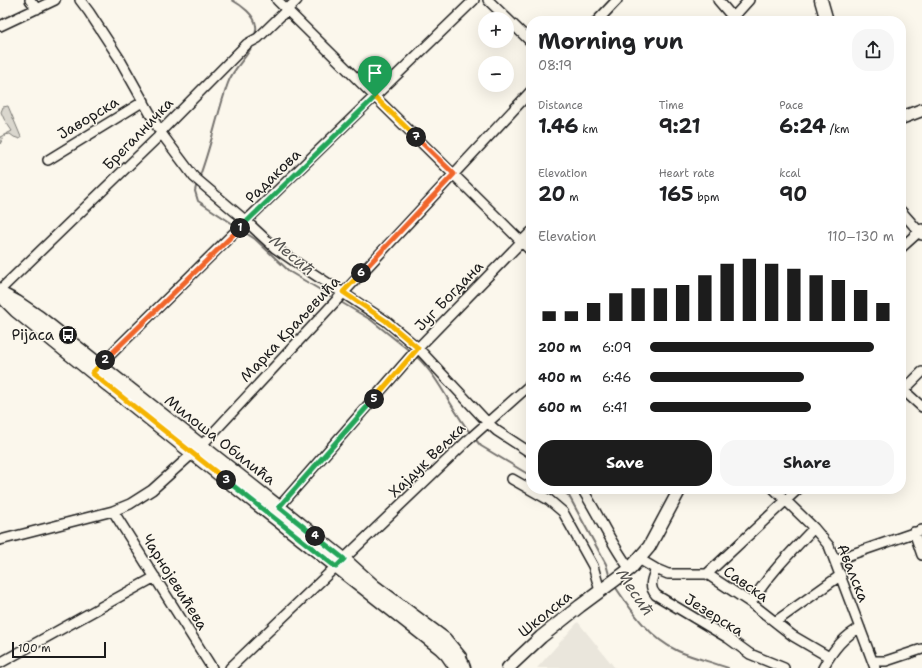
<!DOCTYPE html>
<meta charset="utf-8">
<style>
:root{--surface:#fff;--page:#f6f6f6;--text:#202124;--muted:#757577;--accent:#1c1c1c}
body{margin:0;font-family:"Shantell Sans",sans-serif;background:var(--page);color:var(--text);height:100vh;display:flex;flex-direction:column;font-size:15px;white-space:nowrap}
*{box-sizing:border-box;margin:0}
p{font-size:13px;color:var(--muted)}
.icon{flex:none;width:22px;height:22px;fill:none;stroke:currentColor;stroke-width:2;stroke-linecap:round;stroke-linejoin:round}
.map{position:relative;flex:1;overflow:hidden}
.drawer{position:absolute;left:526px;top:16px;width:380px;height:478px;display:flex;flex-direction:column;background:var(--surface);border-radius:16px;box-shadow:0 4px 16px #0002}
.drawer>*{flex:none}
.controls{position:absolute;left:478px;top:12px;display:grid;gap:8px}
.controls a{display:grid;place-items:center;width:36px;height:36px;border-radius:50%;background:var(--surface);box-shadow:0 4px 16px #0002;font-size:20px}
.scale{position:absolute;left:12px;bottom:10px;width:94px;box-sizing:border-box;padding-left:4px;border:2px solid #1c1c1c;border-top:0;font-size:11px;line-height:14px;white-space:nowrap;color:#1c1c1c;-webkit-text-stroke:3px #fbf7ec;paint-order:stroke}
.pin{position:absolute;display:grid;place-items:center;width:34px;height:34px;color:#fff;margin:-41px -17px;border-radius:50% 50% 50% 0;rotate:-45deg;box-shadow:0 0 4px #0007}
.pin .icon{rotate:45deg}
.km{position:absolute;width:20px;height:20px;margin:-10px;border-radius:50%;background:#222;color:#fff;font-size:11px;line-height:20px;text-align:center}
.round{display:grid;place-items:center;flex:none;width:42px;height:42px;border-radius:16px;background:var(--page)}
.head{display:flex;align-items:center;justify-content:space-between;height:68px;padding:0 12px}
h1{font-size:22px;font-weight:700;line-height:30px}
.figures{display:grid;grid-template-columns:repeat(3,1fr);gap:6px;height:68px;padding:4px 12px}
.figures div{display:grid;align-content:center}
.figures b{font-size:20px;font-weight:700}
.figures small{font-size:11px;font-weight:400}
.figures p{font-size:11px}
.chart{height:112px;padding:8px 12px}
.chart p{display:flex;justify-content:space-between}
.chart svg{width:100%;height:72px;margin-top:4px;stroke:var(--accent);stroke-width:6}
.action{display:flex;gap:8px;margin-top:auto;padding:8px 12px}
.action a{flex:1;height:46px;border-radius:16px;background:var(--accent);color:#fff;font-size:16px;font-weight:700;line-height:46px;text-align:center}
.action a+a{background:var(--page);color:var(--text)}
ul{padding:0 12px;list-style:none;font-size:13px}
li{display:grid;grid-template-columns:64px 48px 1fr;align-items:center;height:30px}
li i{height:10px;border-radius:5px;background:var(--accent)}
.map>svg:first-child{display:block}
</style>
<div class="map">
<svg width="922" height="668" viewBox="0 0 922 668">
<rect width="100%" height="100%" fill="#fbf7ec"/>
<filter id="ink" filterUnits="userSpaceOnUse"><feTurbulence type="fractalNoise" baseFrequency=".025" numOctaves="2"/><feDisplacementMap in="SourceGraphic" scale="8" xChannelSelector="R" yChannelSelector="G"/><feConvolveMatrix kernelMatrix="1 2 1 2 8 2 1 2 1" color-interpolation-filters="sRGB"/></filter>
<g filter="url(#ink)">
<path fill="#eae6dc" d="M578,622l37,46h-78z"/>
<path fill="#dad7ce" stroke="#7b7a75" d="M8,106l13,31 -1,2 -6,-2 -4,-3 -5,1 -5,9v-7l12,-6 -8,-12 -3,-7 2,-5z"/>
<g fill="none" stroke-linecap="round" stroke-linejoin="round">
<path stroke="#74726e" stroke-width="2" d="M232,0c9,5 23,15 24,26 1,3 -1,7 -1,10
M199,178c12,-31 18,-64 29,-95 5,-15 19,-25 25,-39
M197,182l-2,9 3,10 38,25
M241,230l14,9 35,33 44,26
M339,301l32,19 40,32
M416,356c23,21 35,53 55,78
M475,439l6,7 50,30
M561,489l8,7 14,26 23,42 4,14
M614,585c17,25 35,53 64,66 16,7 34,11 50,17"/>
<g stroke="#1c1c1c" stroke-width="12">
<path id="minor" d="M30,0l7,9
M80,0l9,12 30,46 42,75 33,44 52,44 29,27 28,19 83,54 32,27 70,75 9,8 34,22
M277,0l254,251
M488,0l43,42
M718,0l18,21
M597,21l20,-21
M730,21l19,-21
M0,26l55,-26
M48,160l96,-59
M901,211l21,24
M901,248l21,-19
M0,290l158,-153 6,-9 83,-84 11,-6 39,-38
M96,369l150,-148 228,-221
M901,388l21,19
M901,393l21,-21
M512,479l37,21 14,12 30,54 7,25
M582,489c17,26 29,55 48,80
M774,489l40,39 15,18 46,122
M279,507l139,-159 113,-116
M113,511l99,157
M914,532l8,23
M0,540l113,-29 17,-7 22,-14 49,-44 330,-355
M639,559l17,10 12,5h39l44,29 42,33 36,21
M835,560l87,-30
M656,569c-4,10 -8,17 0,26l72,43 22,16 34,14
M707,574l91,-85
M751,603c17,-28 40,-51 63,-75
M775,622l66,-47
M873,661h13l36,-12
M0,663l155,-86
M230,668l237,-227 64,-57
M823,668c8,-15 21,-32 37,-40"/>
</g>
<g stroke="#1c1c1c" stroke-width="15">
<path id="major" d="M821,0l6,21
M901,118l21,-8
M0,293l17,9 22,15 240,190 65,52 30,27 71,53 15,18 4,11
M5,300l11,11 177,143 247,194 7,7 9,13
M508,668l33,-31 39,-31 50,-37 19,-22 31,-58"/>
</g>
<use href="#minor" stroke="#fbf7ec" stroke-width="9"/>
<use href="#major" stroke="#fbf7ec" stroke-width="12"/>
</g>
</g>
<g fill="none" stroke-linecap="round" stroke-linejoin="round" filter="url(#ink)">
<g stroke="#fff" stroke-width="8">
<path id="split-1" d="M240,228l135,-131"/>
</g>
<g stroke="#fff" stroke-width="8">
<path id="split-2" d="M105,360l135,-132"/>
</g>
<g stroke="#fff" stroke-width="8">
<path id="split-3" d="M105,360l-13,13 134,107"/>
</g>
<g stroke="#fff" stroke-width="8">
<path id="split-4" d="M226,480l110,87 8,-8 -29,-23"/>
</g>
<g stroke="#fff" stroke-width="8">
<path id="split-5" d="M315,536l-36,-29 95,-108"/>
</g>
<g stroke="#fff" stroke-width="8">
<path id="split-6" d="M361,273l-18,19 43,29 32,27 -44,51"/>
</g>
<g stroke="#fff" stroke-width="8">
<path id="split-7" d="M361,273l93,-99 -38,-37"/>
</g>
<g stroke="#fff" stroke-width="8">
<path id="split-8" d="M375,97l41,40"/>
</g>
<use href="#split-1" stroke="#22a559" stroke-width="5"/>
<use href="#split-2" stroke="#f0652b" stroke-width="5"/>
<use href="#split-3" stroke="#f5b400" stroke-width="5"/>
<use href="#split-4" stroke="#22a559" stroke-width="5"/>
<use href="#split-5" stroke="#22a559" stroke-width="5"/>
<use href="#split-6" stroke="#f5b400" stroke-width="5"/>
<use href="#split-7" stroke="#f0652b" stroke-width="5"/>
<use href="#split-8" stroke="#f5b400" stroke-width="5"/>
</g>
<defs>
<g id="bus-disc" transform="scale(1)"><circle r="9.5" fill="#1c1c1c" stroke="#fbf7ec"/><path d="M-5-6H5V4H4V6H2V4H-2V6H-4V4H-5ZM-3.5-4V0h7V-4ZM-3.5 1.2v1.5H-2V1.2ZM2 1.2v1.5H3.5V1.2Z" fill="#fff"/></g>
</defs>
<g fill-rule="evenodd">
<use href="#bus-disc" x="68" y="335"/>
</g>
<g text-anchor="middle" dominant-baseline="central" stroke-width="3" stroke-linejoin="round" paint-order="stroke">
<g font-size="15" fill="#1c1c1c" stroke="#fbf7ec">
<text transform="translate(88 118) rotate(-31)">Јаворска</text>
<text transform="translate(138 134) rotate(-46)">Брегалничка</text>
<text transform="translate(273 176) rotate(-44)">Радакова</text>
<text transform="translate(449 296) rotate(-46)">Југ Богдана</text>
<text transform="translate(290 329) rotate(-47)">Марка Краљевића</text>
<text transform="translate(220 440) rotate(38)">Милоша Обилића</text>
<text transform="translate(427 460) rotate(-44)">Хајдук Вељка</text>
<text transform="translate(853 573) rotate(68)">Авалска</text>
<text transform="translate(175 582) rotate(58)">Чарнојевићева</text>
<text transform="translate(746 584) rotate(35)">Савска</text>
<text transform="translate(545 614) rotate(-39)">Школска</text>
<text transform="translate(714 615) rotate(32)">Језерска</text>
</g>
<g font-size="15" fill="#1c1c1c" stroke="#fbf7ec" text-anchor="end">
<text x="54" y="335">Pijaca</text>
</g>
<g font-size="16" font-style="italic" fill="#575653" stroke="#fbf7ec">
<text transform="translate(292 255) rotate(40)">Месић</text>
<text transform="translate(635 592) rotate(56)">Месић</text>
</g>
</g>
</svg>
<div class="controls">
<a>+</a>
<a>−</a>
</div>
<div class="scale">100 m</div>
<div class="pin" style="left:375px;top:97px;background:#1e9e55"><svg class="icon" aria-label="arrive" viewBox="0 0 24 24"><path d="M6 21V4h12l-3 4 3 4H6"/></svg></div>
<b class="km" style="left:240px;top:228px">1</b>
<b class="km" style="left:105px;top:360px">2</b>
<b class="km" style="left:226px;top:480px">3</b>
<b class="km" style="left:315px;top:536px">4</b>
<b class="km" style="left:374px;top:399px">5</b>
<b class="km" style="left:361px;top:273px">6</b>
<b class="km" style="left:416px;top:137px">7</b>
<section class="drawer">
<div class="head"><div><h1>Morning run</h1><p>08:19</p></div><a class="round"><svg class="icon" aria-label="share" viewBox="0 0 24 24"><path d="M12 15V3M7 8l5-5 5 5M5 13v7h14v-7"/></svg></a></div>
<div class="figures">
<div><p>Distance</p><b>1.46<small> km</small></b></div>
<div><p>Time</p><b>9:21</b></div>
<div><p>Pace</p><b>6:24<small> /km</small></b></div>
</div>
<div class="figures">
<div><p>Elevation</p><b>20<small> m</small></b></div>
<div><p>Heart rate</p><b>165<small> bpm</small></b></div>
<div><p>kcal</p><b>90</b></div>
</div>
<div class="chart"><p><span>Elevation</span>110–130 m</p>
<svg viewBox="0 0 160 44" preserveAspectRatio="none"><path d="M5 44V38M15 44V38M25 44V33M35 44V27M45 44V24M55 44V24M65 44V22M75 44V16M85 44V9M95 44V6M105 44V9M115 44V12M125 44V16M135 44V19M145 44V25M155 44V33"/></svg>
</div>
<ul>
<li><b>200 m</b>6:09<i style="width:92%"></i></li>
<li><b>400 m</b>6:46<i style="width:63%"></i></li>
<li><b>600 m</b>6:41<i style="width:66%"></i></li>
</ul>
<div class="action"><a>Save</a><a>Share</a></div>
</section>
</div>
